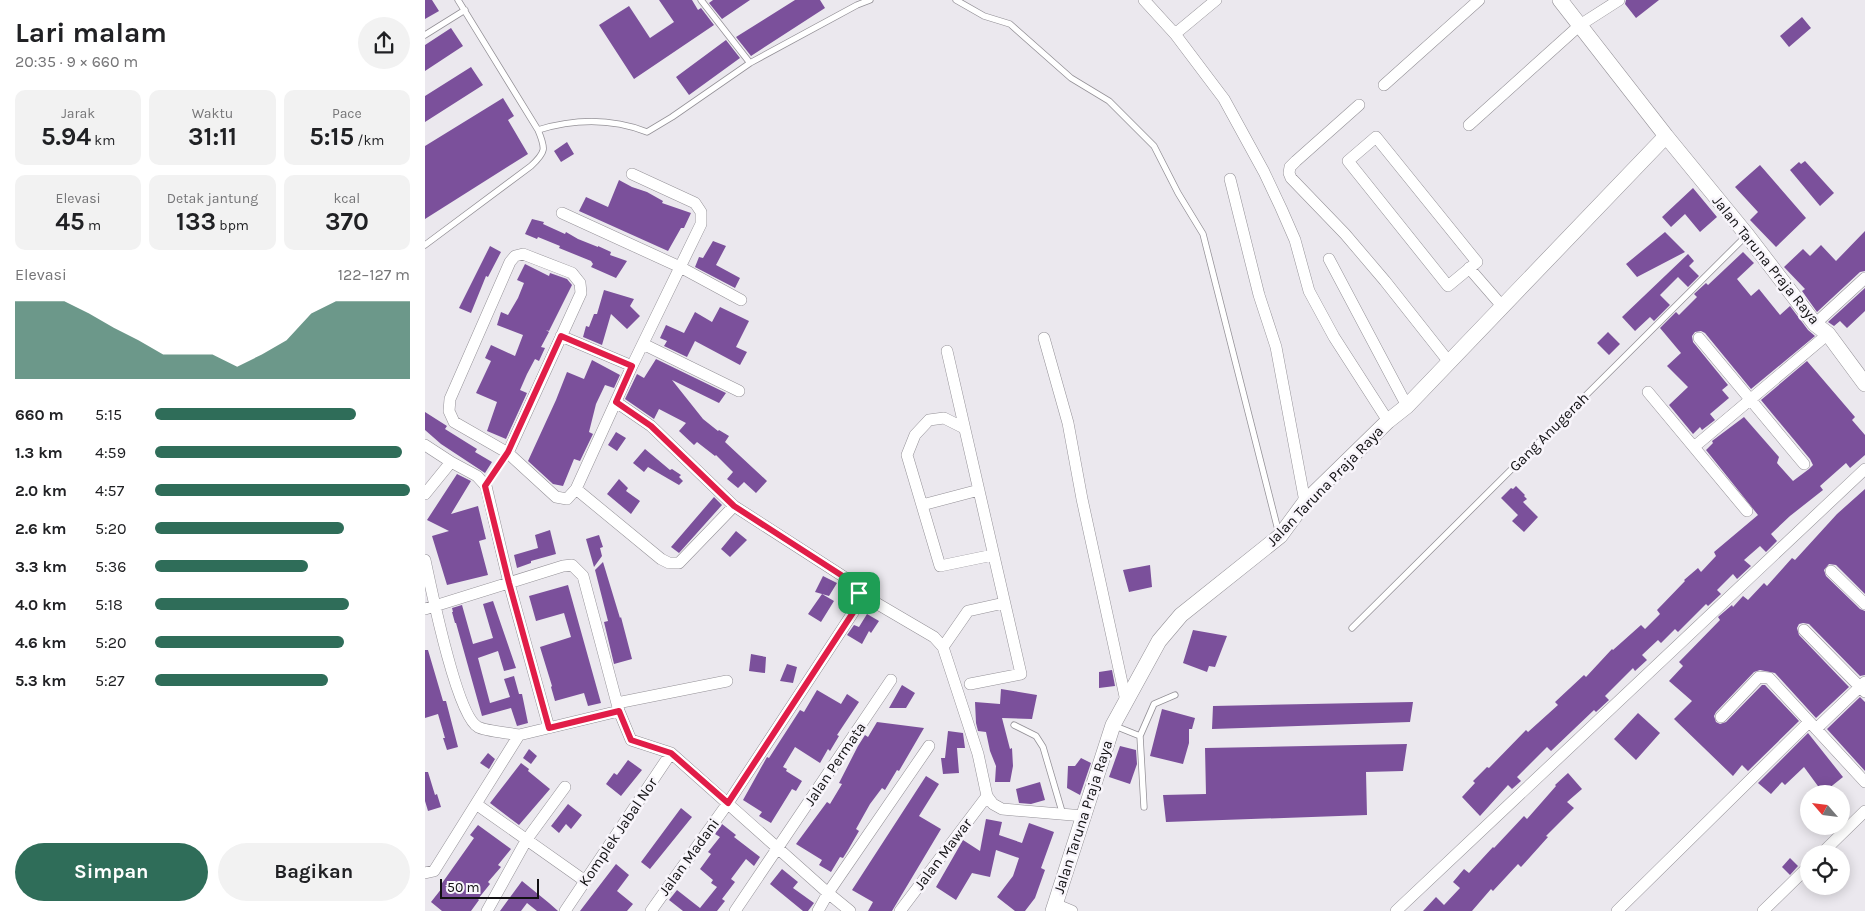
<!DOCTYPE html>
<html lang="id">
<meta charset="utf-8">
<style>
:root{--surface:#fff;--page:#f2f2f2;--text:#202124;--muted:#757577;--accent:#2f6d59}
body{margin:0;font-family:Karla,sans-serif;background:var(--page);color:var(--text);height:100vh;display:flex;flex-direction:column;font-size:19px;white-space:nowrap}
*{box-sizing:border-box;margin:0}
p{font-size:16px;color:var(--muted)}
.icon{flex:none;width:28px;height:28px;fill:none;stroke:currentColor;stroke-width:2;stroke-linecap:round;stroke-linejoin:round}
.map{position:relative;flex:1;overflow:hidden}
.side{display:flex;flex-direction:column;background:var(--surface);width:425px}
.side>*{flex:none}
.needle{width:32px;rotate:298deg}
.tools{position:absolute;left:1375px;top:785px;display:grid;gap:10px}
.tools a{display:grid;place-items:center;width:50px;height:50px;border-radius:50%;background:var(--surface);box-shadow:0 2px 12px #0003;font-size:25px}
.scale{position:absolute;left:15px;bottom:12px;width:99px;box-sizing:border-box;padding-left:5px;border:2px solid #121113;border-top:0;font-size:14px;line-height:18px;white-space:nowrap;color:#121113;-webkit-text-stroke:4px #f8f5fb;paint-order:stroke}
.pin{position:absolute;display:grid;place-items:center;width:42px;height:42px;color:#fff;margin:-21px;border-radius:10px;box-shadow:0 2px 8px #0006}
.round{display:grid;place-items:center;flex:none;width:52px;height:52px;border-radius:26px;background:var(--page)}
.summary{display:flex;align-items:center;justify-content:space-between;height:85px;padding:0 15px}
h1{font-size:28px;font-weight:700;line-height:38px}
.stats{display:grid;grid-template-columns:repeat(3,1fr);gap:8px;height:85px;padding:5px 15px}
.stats div{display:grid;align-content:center;border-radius:10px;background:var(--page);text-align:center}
.stats b{font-size:25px;font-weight:700}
.stats small{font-size:14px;font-weight:400}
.stats p{font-size:14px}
.chart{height:140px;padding:10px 15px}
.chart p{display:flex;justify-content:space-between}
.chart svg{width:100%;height:90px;margin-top:5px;fill:var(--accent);opacity:.7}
.primary-button{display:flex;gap:10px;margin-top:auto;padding:10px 15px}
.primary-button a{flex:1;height:58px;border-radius:30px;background:var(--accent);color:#fff;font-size:20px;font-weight:700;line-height:58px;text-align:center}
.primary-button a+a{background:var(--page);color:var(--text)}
ul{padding:0 15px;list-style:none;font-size:16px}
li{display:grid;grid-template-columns:80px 60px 1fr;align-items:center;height:38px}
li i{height:12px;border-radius:6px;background:var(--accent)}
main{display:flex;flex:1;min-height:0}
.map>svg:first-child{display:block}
</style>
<main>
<section class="side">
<div class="summary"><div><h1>Lari malam</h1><p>20:35 · 9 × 660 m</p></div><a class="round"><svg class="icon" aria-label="share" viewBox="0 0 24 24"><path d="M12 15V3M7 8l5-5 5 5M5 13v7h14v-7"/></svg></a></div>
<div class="stats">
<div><p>Jarak</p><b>5.94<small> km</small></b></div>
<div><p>Waktu</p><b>31:11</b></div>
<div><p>Pace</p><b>5:15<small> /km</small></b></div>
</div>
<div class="stats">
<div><p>Elevasi</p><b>45<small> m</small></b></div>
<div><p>Detak jantung</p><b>133<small> bpm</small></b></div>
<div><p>kcal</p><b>370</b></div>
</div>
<div class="chart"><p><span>Elevasi</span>122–127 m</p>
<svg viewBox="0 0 160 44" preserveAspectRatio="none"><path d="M0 44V6L10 6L20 6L30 12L40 19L50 25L60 32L70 32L80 32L90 38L100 32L110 25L120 12L130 6L140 6L150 6L160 6V44z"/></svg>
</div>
<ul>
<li><b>660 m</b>5:15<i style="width:79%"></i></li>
<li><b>1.3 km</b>4:59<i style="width:97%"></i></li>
<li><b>2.0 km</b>4:57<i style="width:100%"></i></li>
<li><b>2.6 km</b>5:20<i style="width:74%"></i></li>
<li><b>3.3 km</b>5:36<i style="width:60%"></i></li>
<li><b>4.0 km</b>5:18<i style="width:76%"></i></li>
<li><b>4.6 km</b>5:20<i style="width:74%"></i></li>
<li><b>5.3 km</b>5:27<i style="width:68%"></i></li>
</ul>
<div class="primary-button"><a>Simpan</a><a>Bagikan</a></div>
</section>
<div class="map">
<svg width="1440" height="911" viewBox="0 0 1440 911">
<rect width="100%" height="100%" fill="#ebe8ee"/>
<path fill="#7b509b" d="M0,0h7l7,11 -14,8z
M234,0h33l6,10 3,-2 13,17 -80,54 -35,-54 30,-19 21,32 24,-16z
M288,0h37l-28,19 -13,-16z
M370,0h25l5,8 -74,48 -15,-19z
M1201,0h33l-23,18 -11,-14z
M1377,17l9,11 -22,19 -9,-11z
M26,28l12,18 -38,25v-26z
M301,40l14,18 -51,37 -13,-18z
M46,67l12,18 -58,37v-26z
M78,98l11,18 -6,4 20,34 -103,65v-73z
M142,142l7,12 -13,8 -7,-11z
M1380,161l29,32 -14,13 -30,-36 9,-8 2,2z
M1335,165l46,53 -30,29 -26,-27 8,-8 -23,-25z
M194,180l13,7 15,5 16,9 -1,2 29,10 -7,15h-3l-13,23 -89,-40 7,-14 22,10z
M1268,188l24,29 -17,15 -15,-18 -14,13 -9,-10z
M107,219l12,3 -1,2 22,10 1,-2 12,7 20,8v-1l13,6 -1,3 17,6 -11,17 -25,-11 2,-3 -2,-3 -32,-13 1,-2 -22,-9 -1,2 -12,-5z
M1440,231v40l-5,1 -43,40 -15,-21 3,-2 -21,-22 19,-18 7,7 11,-11 15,16z
M1240,232l20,20 -48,25 -11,-13z
M288,241l13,5 -10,19 24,13 -5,10 -40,-21 4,-10 4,1z
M65,246l11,6 -13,25 -2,-1 -15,37 -12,-5z
M1318,252l11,11 -17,16 14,17 8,-7 21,26 10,-9 18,24 7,6 -64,53 -46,-56 -4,-2 -6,1 -3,4 1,6 35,43 -6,5 7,8 -19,16 5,6 -13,10 -2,-3 -7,7 -24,-29 19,-18 -21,-21 14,-13 -21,-25 16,-16 3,3 18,-18 -3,-3 12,-11 2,2z
M1263,254l6,7 -5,5 10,10 -11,11 -10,-10 -18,18 10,10 -16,16 -4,-4 -15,14 -13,-14z
M100,264l24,12 1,-3 17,6 5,6 -23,46 -3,-1 3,2 -8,15 4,1 -6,13 -4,-2 -8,15 -7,16 7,3 -21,46 -19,-8 10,-29 -21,-9 15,-32 -6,-3 6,-13 24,11 8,-21 -26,-10 4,-13 7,3 10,-17 6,-15 -7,-3z
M1440,288v23l-18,17 -7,-7 -6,5 -6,-4z
M179,290l30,9 -4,7 10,10 -13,13 -16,-15 -9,31 -19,-8 3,-11 3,1 5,-13h3z
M295,307l29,14 -13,26 11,5 -7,13 -45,-24 -8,16 -23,-11 3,-5 -7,-3 6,-13 18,8 11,-21 17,10z
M1183,332l12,12 -11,11 -12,-12z
M231,359l70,34 -7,10 -47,-23 31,39 15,12 1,-1 10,6 -4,6 42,39 -11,12 -12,-11 -6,6 -11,-9 6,-7 -17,-17 -1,1 -18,-14 -3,3 -15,-14 7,-8 -27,-14 -5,10 -29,-20 12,-25 7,4z
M167,360l28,15 -6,13 -9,-3 -9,19 -7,28 4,2 -13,27 -6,-2 -11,27 -10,-2 -25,-23 28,-61 11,-28 17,7z
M1382,361l48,56 -3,3 13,15v20l-15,13 -4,-5 -26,23 3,4 -33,26 -19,18 6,7 -11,11 -6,-6 -16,14 7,6 -14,13 -4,-5 -16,16 4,4 -13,12 -2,-2 -28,28 -3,-3 -14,14 -3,-3 -16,15 5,5 -12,11 -2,-3 -28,28 4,4 -13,12 -2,-2 -43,41 -4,-4 -30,30 4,4 -9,8 -4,-4 -28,31 -18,-19 13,-14 -2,-2 14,-14 2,1 37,-38 2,2 30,-27 -3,-3 29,-27 2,2 26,-28 1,1 28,-25 4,4 15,-15 -3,-4 28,-29 -1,-1 14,-12 3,4 15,-16 -2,-4 44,-37 -52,-65 7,-7 -1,-2 32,-24 35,40 -2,6 16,18 16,-12 4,-4 -3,-6 -49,-59z
M0,412l22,14 -2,3 32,20 -2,3 17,10 -7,11 -44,-29 -16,-14z
M191,432l10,6 -9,13 -9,-6z
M220,449l25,21 2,-1 9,6 -2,2 4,4 -4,4 -31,-18 -4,5 -11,-9z
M32,474l14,7 -20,33 27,-8 8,33 -7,2 9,34 -41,10 -15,-49 17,-5 -22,-11z
M194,479l9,9 -2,3 14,10 -9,13 -24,-20z
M1091,486l9,9 -1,1 3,3 -4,3 15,15 -14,15 -12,-11 6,-6 -17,-17 10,-10 2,1z
M1440,489v105l-29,-29 -7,-1 -5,6 2,6 34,33 5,2v64l-5,1 -51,-52 -6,-1 -4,1 -2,4 2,7 50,52 -33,31 -41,-45 -15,-3 -6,2 -38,40 -2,4 2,6 4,2 6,-2 36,-37h3l34,36 -51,50 -6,-6 -9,11 -59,-57 18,-18 -23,-20 14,-15 -4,-4 41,-42 -2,-3 14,-12 1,2 10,-11 5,4 16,-17 3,3 25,-28 3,2 42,-46z
M289,497l8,8 -43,48 -8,-6z
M125,530l6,24 -25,7v2l-14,5 -3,-13 24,-7 -3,-13z
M311,531l11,9 -17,17 -9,-8z
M174,535l4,12 -3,1 2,8 -8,11 -8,-28z
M178,562l17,56 1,-1 11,42 -18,5 -10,-42 4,-1 -13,-51z
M725,565l2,22 -23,5 -6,-22z
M398,576l14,7 -8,13 -7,-2 12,7 -13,21 -13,-8 14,-20 -7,-2z
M143,585l33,118 -13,3 -4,-13 -29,8 -4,-14 1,-1 -12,-39 31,-10 -7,-24 -28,8 -7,-25z
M68,601l23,67 -12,3 -6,-20 -20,7 12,45 20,-6 -6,-18 10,-3 5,18h3l6,29 -11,3 -6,-18 -29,8 -26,-93h-1l-3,-11h1l-1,-4 10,-3 11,39 20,-6 -10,-34z
M442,614l12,7 -8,12 -2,-2 -7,13 -15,-9 7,-10 5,2z
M768,630l34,6 -12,31 -6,-1 -2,6 -24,-9z
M0,650h3l15,51h3l12,46 -11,3 -4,-12h2l-7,-24 -13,4z
M326,654l15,3 -1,16 -16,-2z
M362,664l10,3 -4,16 -13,-2z
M687,670l3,16 -16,2v-16z
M477,685l13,8 -9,15h-17z
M576,689l36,6 -5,24 -30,-1 8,31 2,-1 1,18 -3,16h-15l1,-16 -6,-15 -4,-19 -8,-1 -2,-8 -1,-21 25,2z
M392,690l24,14 6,-10 12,8 -22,33 2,1 -9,15 -2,-2 -8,14 -25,-16 -12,20 4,2 -1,2 16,10 -6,10 -4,-2 -21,34 -12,-7 3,-4 -19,-12 24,-43 2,1 31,-48 4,2z
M1435,697l5,5v69l-38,-42z
M988,702l-3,20 -198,7 1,-23z
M737,709l33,9 -3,11h-3v14l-6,21 -33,-8z
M1213,713l22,20 -24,27 -22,-21z
M452,722l47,6 -25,43 -2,-1 -12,20 -3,-2 -12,16 -14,25 3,2 -11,19 -5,8 -3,-1 -9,15 -12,-7 3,-5 -26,-16 31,-42 3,2 12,-20 -3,-1 19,-37 7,-11 3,2z
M523,731l15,2 2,15h-8l2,25 -16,1 -2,-16h4z
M1383,733l35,44 -20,16 -19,-26 -19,18 -3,-3 -11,12 -13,-11z
M982,744l-4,27 -37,1 1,43 -201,7 -3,-27 43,-1 -1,-46z
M695,746l16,4 1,14 -7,20 -21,-7z
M104,749l8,7 -6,8 -8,-6z
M63,753l7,6 -6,10 -9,-6z
M656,758l10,5 -11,32 -13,-7 1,-22h7z
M203,760l14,10 -21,26 -15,-12 8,-11 3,2z
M96,763l8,6 -1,2 22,18 -31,36 -29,-22z
M0,772h3l7,23 2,-1 4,13 -13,4 -3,-10z
M1143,773l14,16 -15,13 7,6 -28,28 2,1 -27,30 -3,-3 -25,27 -2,-2 -19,22h-49l13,-14 8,8 16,-17 -7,-6 11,-13 5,4 24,-26 1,1 30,-32 3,3 29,-33 -1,-1z
M501,776l13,8 -20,32 22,13 -49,82h-24l5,-9 -21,-12z
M615,782l5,18 -14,4 -12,-1 -3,-14z
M143,804l14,11 -11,14 -5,-5 -7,9 -8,-7z
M256,808l11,9 -42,52 -9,-7z
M561,819l16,3 -3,13 23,8 7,-20 25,9 -13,36 4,2 -10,28 -10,13h-10l-18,-14 16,-21 6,-18 -23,-8 -6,27 -18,-4 -16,27 -20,-13 27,-47 17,11z
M297,824l14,11 -2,2 26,20 -6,9 -8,-7 -15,20 4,3 -13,17 3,2 -8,10h-34l-14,-11 8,-10 23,18 17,-21 -6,-4 2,-3 -13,-11 11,-15 -3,-2 12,-15 -5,-3z
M53,825l33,24 -13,16 3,2 -13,15 2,2 -12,15 1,1 -8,11h-29l-11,-9 11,-14 -2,-2 34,-48 -4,-3z
M1365,858l8,8 -8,9 -8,-8z
M191,864l13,11 -12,16 16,13 -6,7h-47z
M357,869l16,13 -5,6 21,15 -6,8h-5l-33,-27z
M97,881l27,22 9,8h-21l-10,-8 -6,8h-21z"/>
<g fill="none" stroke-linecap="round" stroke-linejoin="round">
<g stroke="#949197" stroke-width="7">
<path id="lane" d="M276,0l49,63
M531,0l28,16 26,8 61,54 38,23 45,45 24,47 25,41 76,300
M0,35l40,-25
M113,130c36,-11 73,-12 109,2l25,-15 78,-54 107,-58 13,-5
M0,245l106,-79c15,-14 15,-17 7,-36l-80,-130
M927,628l395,-393
M589,725l22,11 7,11 20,68
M690,726l25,10 4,71
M715,736l14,-32 21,-9"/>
</g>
<g stroke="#949197" stroke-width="12">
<path id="street" d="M719,0l31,34 49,65 40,73 17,36 14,32 14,51 25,46 54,84
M750,34l41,-34
M959,85l95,-85
M934,105l-63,56 -6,6 -1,6 2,5 54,56 40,47 64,81
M1044,125l111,-100 39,-25
M951,137l101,125 -29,24 -100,-125z
M805,179l29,116 17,52 29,155
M137,213l118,54 61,33
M904,259l78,147
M1044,268l33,38
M1390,324l50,-46
M136,336l71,30 69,-142v-12l-6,-9 -63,-29
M619,338l24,85 14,76 44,202
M1274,338l105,126
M218,344l96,47
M522,351l74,323 -51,10
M1223,392l99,119
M191,402l35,24 83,80 121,78 4,9 75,44 9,10 35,107 9,42 6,8 9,5 82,7
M539,428l-20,-10 -15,2 -14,15 -8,20 33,111 53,-11
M0,445l26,17
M1269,447l134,-113
M83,453l73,-160 -1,-10 -8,-10 -49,-19 -8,2 -5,6 -60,137 -1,12 5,11 54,31 48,44 11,2 9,-10 56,-123
M151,489l85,70 8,4h10l55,-57
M0,494l26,-32 26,14 9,10 23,97 40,145
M497,505l57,-15
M0,560c6,28 32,156 53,167 7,4 32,6 41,8
M1406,571l34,33
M0,609l138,-43 9,-1 11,11 36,135 12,29 40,13 157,140 22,18
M1379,630l61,62
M518,647l25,-36 36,-8
M192,703l110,-22
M1296,717l38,-40 10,1 96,104
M1391,729l49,-47
M51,804l109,77
M1396,854l44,-43
M0,873l9,-2 85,-136 100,-24
M630,904l17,7
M62,911l40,-72 38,-52
M140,911l106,-158
M226,911l77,-108 130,-198 1,-12
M310,911l156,-231
M393,911l10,-18 101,-147
M475,911l87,-115
M971,911l469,-442
M1192,911l192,-189
M1338,911l46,-45"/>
</g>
<g stroke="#949197" stroke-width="16">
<path id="secondary" d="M1135,0l106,136 81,99 68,89 13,10 37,50
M628,911l60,-186 46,-84 22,-26 99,-79 25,-34 83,-81 19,-15 259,-270"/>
</g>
<path stroke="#a8a6aa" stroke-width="2.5" stroke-dasharray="5 2.5" stroke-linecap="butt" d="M67,476l9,-14"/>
<use href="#lane" stroke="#fff" stroke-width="5.5"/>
<use href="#street" stroke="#fff" stroke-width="11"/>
<use href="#secondary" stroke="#fff" stroke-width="15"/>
</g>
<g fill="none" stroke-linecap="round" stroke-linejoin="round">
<g stroke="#fff" stroke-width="10">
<path id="route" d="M136,336l71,30 -16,36 35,24 83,80 121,78 4,9 -1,12 -130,198 -57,-50 -40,-13 -12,-29 -70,17 -40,-145 -24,-97 23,-34z"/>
</g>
<use href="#route" stroke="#e11d48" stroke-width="6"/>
</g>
<g text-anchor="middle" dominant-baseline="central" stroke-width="5" stroke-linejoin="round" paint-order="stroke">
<g font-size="15" fill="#121113" stroke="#f8f5fb">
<text transform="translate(1341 260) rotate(51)">Jalan Taruna Praja Raya</text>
<text transform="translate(1124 432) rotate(-45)">Gang Anugerah</text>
<text transform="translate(900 486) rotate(-46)">Jalan Taruna Praja Raya</text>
<text transform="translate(410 764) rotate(-56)">Jalan Permata</text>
<text transform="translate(658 817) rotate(-72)">Jalan Taruna Praja Raya</text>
<text transform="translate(193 832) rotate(-56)">Komplek Jabal Nor</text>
<text transform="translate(518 854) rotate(-53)">Jalan Mawar</text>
<text transform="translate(264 857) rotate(-54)">Jalan Madani</text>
</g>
</g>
</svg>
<div class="tools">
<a><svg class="needle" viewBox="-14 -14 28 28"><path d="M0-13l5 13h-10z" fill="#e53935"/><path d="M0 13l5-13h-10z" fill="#757577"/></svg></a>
<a><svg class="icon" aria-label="locate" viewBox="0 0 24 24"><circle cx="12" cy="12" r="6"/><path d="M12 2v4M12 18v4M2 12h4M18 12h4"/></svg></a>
</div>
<div class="scale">50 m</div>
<div class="pin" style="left:434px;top:593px;background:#1e9e55"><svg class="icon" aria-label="arrive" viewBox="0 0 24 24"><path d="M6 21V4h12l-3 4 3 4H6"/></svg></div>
</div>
</main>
